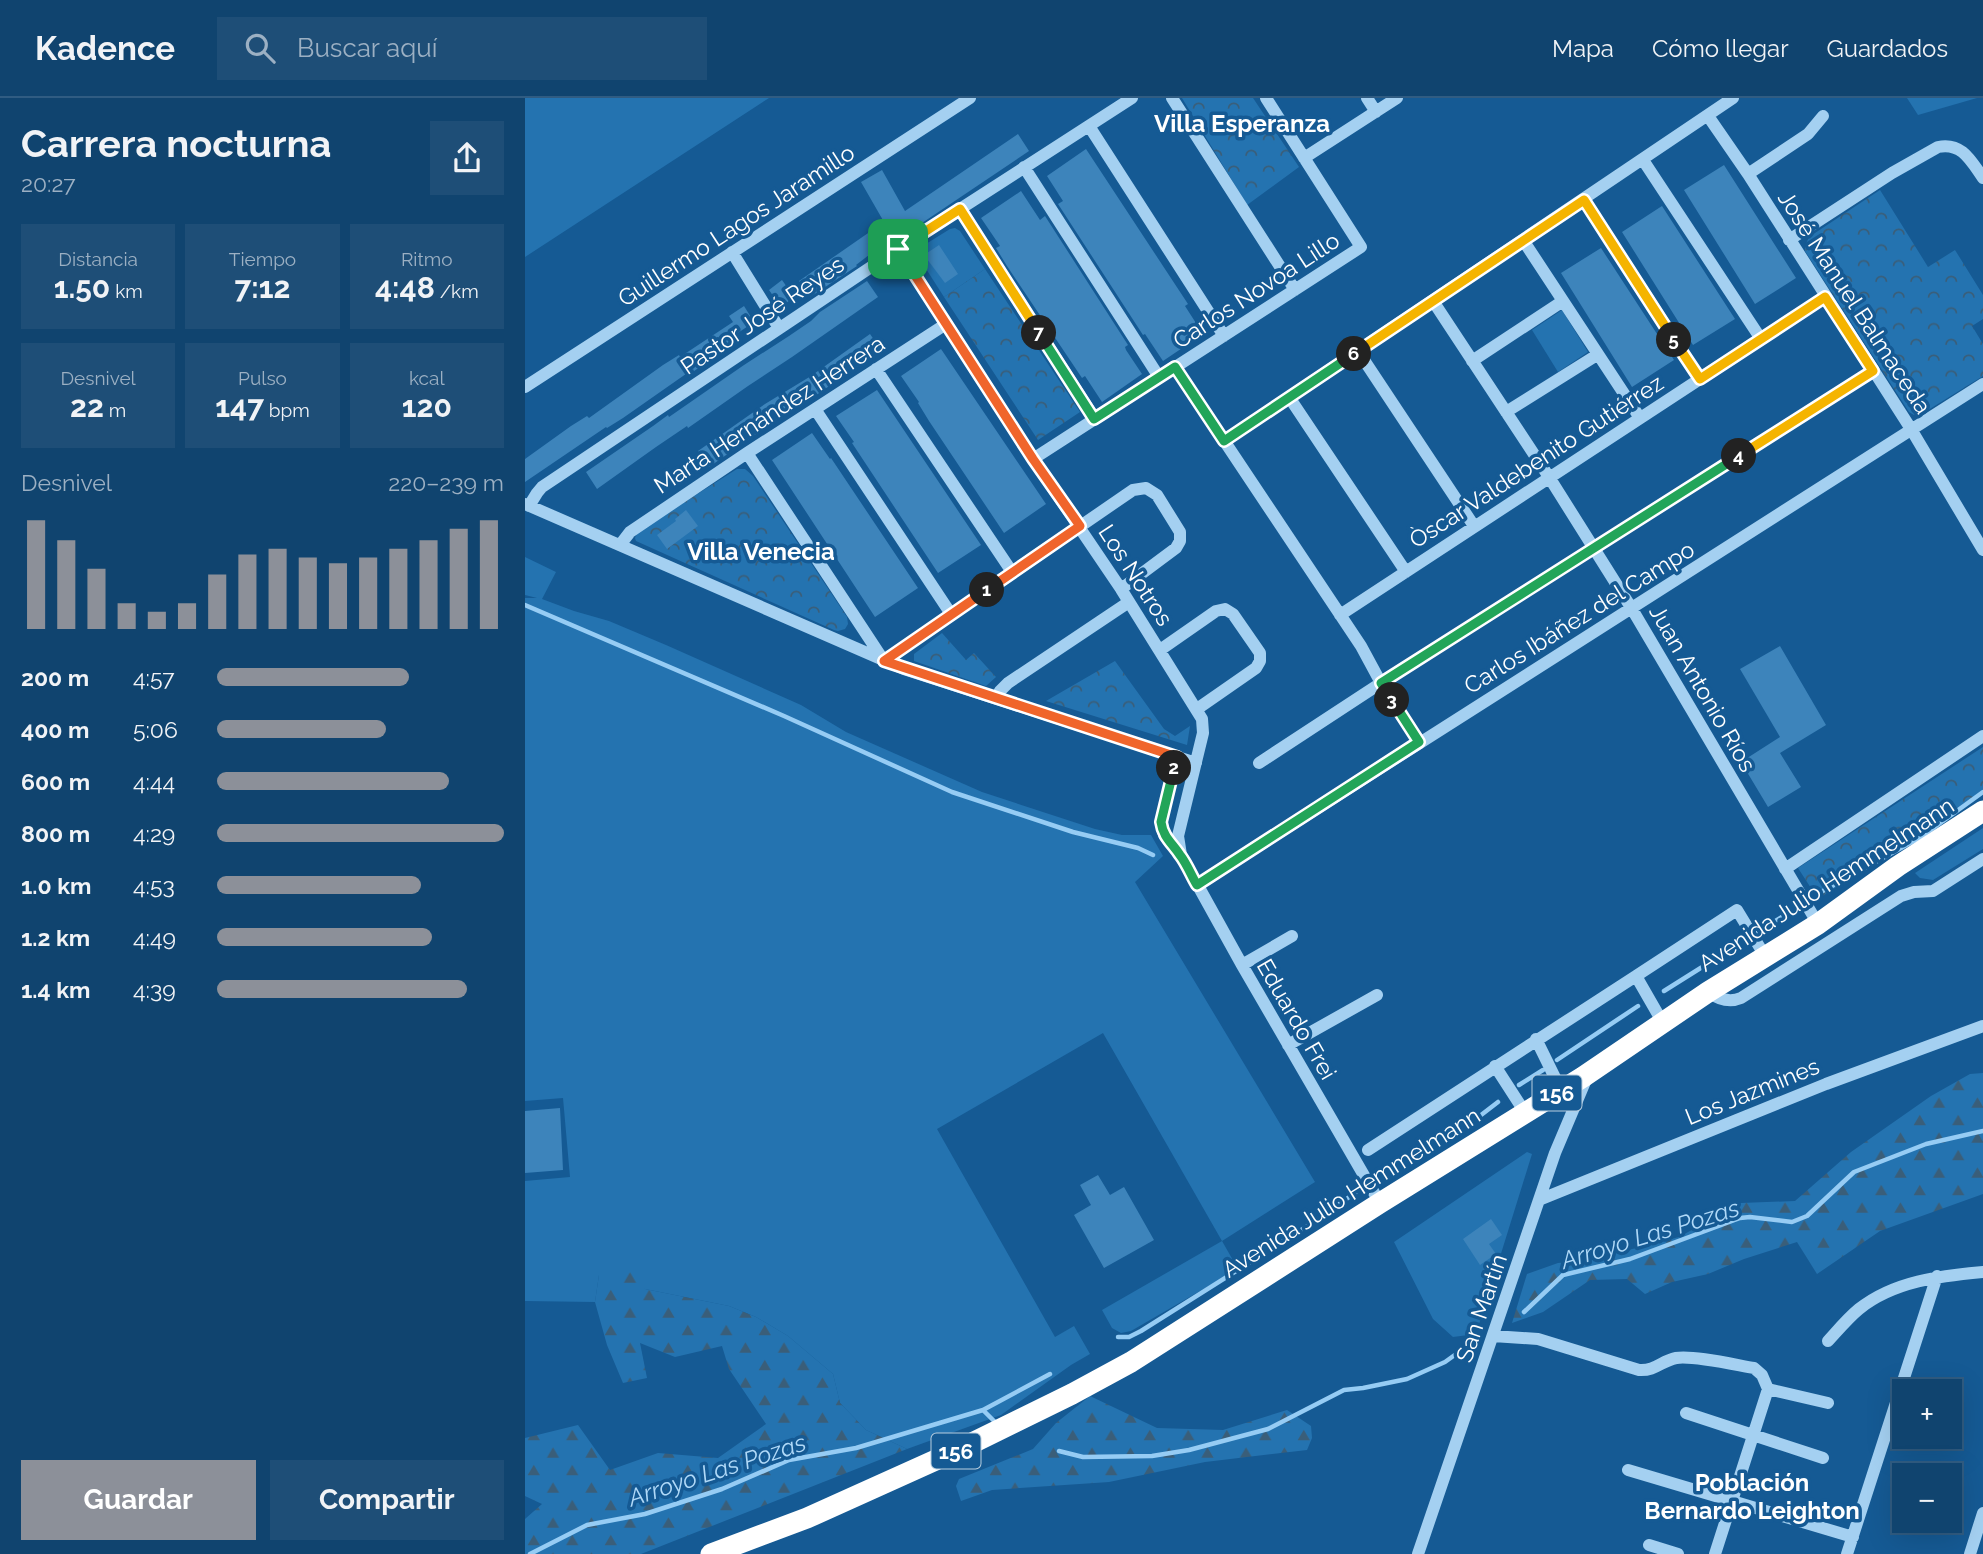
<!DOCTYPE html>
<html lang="es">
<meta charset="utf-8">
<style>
:root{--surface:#10446f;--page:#1e4e77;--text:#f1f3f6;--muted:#9cb0c3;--line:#305c82;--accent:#8c9099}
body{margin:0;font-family:Raleway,sans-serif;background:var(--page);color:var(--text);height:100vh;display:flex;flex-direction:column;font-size:26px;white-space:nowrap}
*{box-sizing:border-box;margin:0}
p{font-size:23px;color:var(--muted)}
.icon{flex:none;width:38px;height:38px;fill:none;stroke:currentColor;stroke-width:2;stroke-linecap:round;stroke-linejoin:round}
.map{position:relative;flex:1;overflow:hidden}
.side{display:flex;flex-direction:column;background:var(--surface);width:525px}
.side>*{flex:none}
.tools{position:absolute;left:1367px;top:1281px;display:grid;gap:14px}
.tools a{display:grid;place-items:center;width:70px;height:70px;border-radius:0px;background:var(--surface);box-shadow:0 7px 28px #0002,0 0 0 2px var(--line);font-size:35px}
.pin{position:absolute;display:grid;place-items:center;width:60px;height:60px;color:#fff;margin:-30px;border-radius:14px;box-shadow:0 4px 10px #0006}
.km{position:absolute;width:35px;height:35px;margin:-18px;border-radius:50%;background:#222;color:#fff;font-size:19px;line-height:35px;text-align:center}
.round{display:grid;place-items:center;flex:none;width:74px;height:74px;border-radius:0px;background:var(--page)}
.summary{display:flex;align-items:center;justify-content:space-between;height:119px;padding:0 21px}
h1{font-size:38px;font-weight:700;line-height:52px}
.figures{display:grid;grid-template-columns:repeat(3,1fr);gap:10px;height:119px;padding:7px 21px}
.figures div{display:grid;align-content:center;border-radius:0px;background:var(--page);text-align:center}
.figures b{font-size:30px;font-weight:700}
.figures small{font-size:19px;font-weight:400}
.figures p{font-size:19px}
.chart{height:196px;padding:14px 21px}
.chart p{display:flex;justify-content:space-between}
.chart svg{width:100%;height:126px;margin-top:7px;stroke:var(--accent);stroke-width:6}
.action{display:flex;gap:14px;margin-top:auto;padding:14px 21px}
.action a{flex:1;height:80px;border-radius:0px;background:var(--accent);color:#fff;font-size:28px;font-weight:700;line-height:80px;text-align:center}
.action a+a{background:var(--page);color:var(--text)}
ul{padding:0 21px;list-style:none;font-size:23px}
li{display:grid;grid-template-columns:112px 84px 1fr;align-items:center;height:52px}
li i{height:18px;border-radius:9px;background:var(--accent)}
header{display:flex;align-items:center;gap:42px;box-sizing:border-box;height:98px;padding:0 35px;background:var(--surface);border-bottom:2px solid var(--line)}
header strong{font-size:33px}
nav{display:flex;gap:38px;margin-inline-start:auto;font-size:24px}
.search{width:490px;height:63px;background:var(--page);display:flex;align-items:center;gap:18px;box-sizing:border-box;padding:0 24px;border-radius:0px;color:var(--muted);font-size:26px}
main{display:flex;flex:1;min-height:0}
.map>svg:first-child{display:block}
</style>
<header>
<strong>Kadence</strong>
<div class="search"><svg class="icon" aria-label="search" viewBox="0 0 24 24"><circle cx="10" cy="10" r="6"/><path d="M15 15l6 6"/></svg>Buscar aquí</div>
<nav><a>Mapa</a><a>Cómo llegar</a><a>Guardados</a></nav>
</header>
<main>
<section class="side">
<div class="summary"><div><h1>Carrera nocturna</h1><p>20:27</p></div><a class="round"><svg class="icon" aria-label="share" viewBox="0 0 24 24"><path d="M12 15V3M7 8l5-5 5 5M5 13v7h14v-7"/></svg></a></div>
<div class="figures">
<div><p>Distancia</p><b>1.50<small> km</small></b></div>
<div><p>Tiempo</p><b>7:12</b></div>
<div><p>Ritmo</p><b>4:48<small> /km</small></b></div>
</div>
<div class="figures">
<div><p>Desnivel</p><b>22<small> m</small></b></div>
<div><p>Pulso</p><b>147<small> bpm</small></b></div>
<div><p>kcal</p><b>120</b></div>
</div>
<div class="chart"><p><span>Desnivel</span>220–239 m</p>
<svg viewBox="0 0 160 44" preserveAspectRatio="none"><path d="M5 44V6M15 44V13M25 44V23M35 44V35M45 44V38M55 44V35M65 44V25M75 44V18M85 44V16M95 44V19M105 44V21M115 44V19M125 44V16M135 44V13M145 44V9M155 44V6"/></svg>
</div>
<ul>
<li><b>200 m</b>4:57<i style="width:67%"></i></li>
<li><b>400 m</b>5:06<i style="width:59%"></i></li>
<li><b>600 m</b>4:44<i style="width:81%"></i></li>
<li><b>800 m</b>4:29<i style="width:100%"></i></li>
<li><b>1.0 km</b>4:53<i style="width:71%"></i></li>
<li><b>1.2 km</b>4:49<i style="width:75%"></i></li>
<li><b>1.4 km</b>4:39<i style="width:87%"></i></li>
</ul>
<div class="action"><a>Guardar</a><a>Compartir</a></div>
</section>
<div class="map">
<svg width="1458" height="1456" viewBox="0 0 1458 1456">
<defs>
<pattern id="forest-firs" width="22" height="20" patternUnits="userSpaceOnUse" patternTransform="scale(1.75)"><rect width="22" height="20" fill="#2473b0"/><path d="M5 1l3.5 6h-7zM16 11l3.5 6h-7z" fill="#3a5e79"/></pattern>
<pattern id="park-crowns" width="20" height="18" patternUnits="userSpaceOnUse" patternTransform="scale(1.75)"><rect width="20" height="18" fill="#2473b0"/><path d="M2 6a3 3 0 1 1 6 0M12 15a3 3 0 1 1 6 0" fill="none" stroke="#3a5e79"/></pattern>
</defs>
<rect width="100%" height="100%" fill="#155a94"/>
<path fill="#2473b0" d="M0,0h244l-244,159z
M1382,0h70l-59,17z
M430,130l5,3 25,38 -41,28 -23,-36 -3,-8 3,-6 29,-18z
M1037,212l26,42 -30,20 -26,-42z
M0,459l31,15 -14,27 32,12 35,10 57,24 135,60 45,27 136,60 113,37 27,6h29l12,21 -28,26 180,300 -93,59 16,28 -107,62 -10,2 -9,-5 -10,-18 120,-69 -119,-208 -166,96 118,208 19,-11 16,28 -19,11 -70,50 -94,34 -41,-19 -26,-27 -7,-29 -45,-38 -32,-19 -27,-11 -84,-17 -46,-14 -4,27 -70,-1v-120l45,-4 -7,-79 -38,3v-503h12l-12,-3z
M1458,730v21l-50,31 -13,-2 -5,-5z
M1002,1054l5,2 -56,180 -23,3 -20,-18 -39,-77z"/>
<path fill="url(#forest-firs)" d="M1458,975v121l-103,37 -63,43 -20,-32 -53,17 -36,15 -36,8 -27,12 -18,-15 -37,1 -47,32 -31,11 15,-49 31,-11 28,-2 93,-24 62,-34 54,-2 56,-49 80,-56 39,-22z
M109,1161l11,30 84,17 27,11 32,19 45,38 7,29 26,27 41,19 -266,105h-116v-35l17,-15 -17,-8v-58l53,-13 32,45 48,-17 60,5 48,-34 -37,-55 -7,-23 -47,11 -35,-14 7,35 -24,5 -16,-38 -12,-43 4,-27z
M565,1298l67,32 66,2 64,-20 24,16 1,12 -5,12 -102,12 -96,20 -117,8 -31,11 -5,-15 3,-7 74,-30 23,-26z"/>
<path fill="url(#park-crowns)" d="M657,0h71l46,69 -52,38z
M1355,92l48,77 27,-17 28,45v24l-11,7 11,18v32l-63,39h-6l-5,-3 -104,-161v-5l4,-9z
M460,171l95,143 -42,28 -94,-143z
M212,371h8l8,7 94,141 1,7 -3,5 -7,2 -4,-1 -198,-89 -1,-3 2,-6z
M417,535l24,27 8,-7 22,24 -10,9 -72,-25v-7z
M590,563l49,68 11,7 15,-10 -3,19 -141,-44z
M1458,649v44l-165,108 -20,-31z"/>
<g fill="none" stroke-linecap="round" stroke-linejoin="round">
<path stroke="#96ccf4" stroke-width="4.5" d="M0,507l259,111 168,76 121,40 65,16 15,7
M1296,794l100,-55 62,-45
M1239,830l26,-16
M1139,893l78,-49
M1032,962l81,-54
M994,987l24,-15
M870,1070l64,-36 39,-30
M999,1214l39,-37 67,-16 110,-41 10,-1 42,5 15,-6 47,-44 72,-28 57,-13
M593,1239h11l12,-6 165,-104 49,-34
M458,1312l67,-36
M534,1353l24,6 69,-1 37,-6 79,-21 76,-39 19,-2 44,-9 38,-17 32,-23
M5,1456l57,-29 58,-11 77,-25 67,-29 67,-12 127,-38 12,12"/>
</g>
<path fill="#3d84bb" d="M493,36l11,17 -107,72 -23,15 -1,-2 -29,19 -13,10 1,1 -47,31 -11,-16 85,-59 -23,-40 21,-12 23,41z
M561,51l102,155 -3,2 18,28 -40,27 -18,-27 -2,1 -85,-131 5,-3 -16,-25z
M1199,67l72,113 -41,26 -71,-114z
M496,93l19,29 5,-4 83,129 -3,2 1,3 16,24 -40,28 -17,-26 -3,2 -75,-112 -11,-18 4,-2 -19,-28z
M1137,108l73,113 -42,26 -71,-113z
M414,147l19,29 -13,9 -21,-28z
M1076,150l73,112 -42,27 -71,-114z
M257,182l12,17 -13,10 -12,-17z
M342,183l11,16 -86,60 -44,29 -60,42 -1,-2 -31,21 -59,42 -11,-17 67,-46 15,-11 1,2 75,-52 45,-29 22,-15 9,-9z
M219,208l10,16 -25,17 4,6 -39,26 -1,-2 -70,49 -16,10 -1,-1 -81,55v-23l46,-33 16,-10 2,2 74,-53 16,-10 1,2 53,-35 -4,-6z
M345,236l11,16 -82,57 -2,-1 -28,19 -60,42 -11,-16 67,-47 46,-28z
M416,251l105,155 -42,29 -75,-112 -11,-18 1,-1 -18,-26z
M352,292l104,155 -43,28 -86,-130 2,-1 -18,-26z
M287,335l18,26 1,-1 87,130 -43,29 -103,-157z
M161,412l12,16 -31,23 -10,-14 19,-14 -1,-2z
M1255,548l46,79 -46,28 21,34 -33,20 -27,-45 39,-25 -40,-68z
M35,1010l3,62 -38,3v-62z
M573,1077l12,20 14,-8 30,53 -50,28 -30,-53 17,-10 -11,-20z
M966,1121l11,16 -13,9 7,10 -16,11 -17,-26z"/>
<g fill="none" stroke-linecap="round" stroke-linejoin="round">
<path stroke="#a4d0f1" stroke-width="12" d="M647,0l123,192
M842,0l9,14
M1183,18l40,58 163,255 72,121
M564,28l135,210
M779,60l93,-60
M1118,62l118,179
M499,69l135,210
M1223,76l60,-40 15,-18
M1059,102l116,179
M435,111l135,210
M998,142l117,178
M1264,142l103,-67 46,-26c24,-5 33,14 45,31
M373,151l135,210 88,130 81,130 1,14 -25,103 3,19
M207,154l47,76
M908,203l116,176 83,132 186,315
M833,253l116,175
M947,263l91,-60
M650,269l186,279 20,37 38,59
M351,271l136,203
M0,289l445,-289
M764,299l117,175
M290,311l136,205
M981,314l91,-57
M699,343l509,-343
M222,355l137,208 249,-171 13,-2 11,7 23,37v9l-4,7 -55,41
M508,361l328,-212 -95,-149
M0,406l379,165 292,94
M4,408l8,-13 5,-6 356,-238 234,-151
M95,447l10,-13 117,-79 199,-129
M815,517l485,-318
M635,552l56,-39 9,-2 8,5 27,39v8l-4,7 -59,41
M471,600l4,-7 8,-8 121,-81
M652,659l-16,65 3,13 17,20 61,110 138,238
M734,665l122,-80 492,-312
M1260,771l198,-133
M672,787l786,-501
M717,867l50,-29
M1111,878l101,-66 28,46
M1183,894c10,7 21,11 33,6l160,-102 13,-4 19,-1 50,-32
M1011,941l25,51
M763,947l89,-50
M970,968l31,48
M843,1052l268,-174 27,47
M1014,1102l287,-116 157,-58
M968,1238l45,3 101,31c17,1 22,-9 37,-12 16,-3 60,7 78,10l8,7 6,14
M1303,1243c10,-11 20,-23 31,-32 35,-28 81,-33 124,-37
M1243,1291l60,14
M1161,1315l137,45
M1103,1372l225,67
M1124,1447l29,9
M893,1456l137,-401 30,-71 -2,-5
M1190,1456l53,-165
M1322,1456l90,-278
M1445,1456l13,-41"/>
<path stroke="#fff" stroke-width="21" d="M186,1456l96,-36 151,-68 114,-56 59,-32 249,-159 203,-126 125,-85 110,-68 80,-58 85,-55"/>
</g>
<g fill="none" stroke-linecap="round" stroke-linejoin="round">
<g stroke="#fff" stroke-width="14">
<path id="split-1" d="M373,151l135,210 47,67 -93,64"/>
</g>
<g stroke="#fff" stroke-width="14">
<path id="split-2" d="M462,492l-103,71 293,96 -3,11"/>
</g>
<g stroke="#fff" stroke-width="14">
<path id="split-3" d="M649,670l-13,54c2,15 11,21 19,33 7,9 11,20 17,30l222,-143 -27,-42"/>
</g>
<g stroke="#fff" stroke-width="14">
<path id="split-4" d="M867,602l-11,-17 358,-227"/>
</g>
<g stroke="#fff" stroke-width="14">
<path id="split-5" d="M1149,242l26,39 125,-82 48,74 -134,85"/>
</g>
<g stroke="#fff" stroke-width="14">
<path id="split-6" d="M829,256l230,-154 90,140"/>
</g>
<g stroke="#fff" stroke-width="14">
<path id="split-7" d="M514,235l55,86 81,-52 49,74 130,-87"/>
</g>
<g stroke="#fff" stroke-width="14">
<path id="split-8" d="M373,151l62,-40 79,124"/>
</g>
<use href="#split-1" stroke="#f0652b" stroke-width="9"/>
<use href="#split-2" stroke="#f0652b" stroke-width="9"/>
<use href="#split-3" stroke="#22a559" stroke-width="9"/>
<use href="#split-4" stroke="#22a559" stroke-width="9"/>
<use href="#split-5" stroke="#f5b400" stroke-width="9"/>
<use href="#split-6" stroke="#f5b400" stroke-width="9"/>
<use href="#split-7" stroke="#22a559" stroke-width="9"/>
<use href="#split-8" stroke="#f5b400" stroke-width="9"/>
</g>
<g text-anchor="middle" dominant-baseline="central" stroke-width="7" stroke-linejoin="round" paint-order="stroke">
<g fill="#155a94" stroke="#b9cedf" stroke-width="2">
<rect x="1007.5" y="977.5" width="49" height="35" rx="5"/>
<rect x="406.5" y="1335.5" width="49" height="35" rx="5"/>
</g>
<g font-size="21" font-weight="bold" fill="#fff">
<text x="1032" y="995">156</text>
<text x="431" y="1353">156</text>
</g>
<g font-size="23" fill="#fff" stroke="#155a94">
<text transform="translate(211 127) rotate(-33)">Guillermo Lagos Jaramillo</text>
<text transform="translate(731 192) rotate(-33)">Carlos Novoa Lillo</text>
<text transform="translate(1330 204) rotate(57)">José Manuel Balmaceda</text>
<text transform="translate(237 217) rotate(-34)">Pastor José Reyes</text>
<text transform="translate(244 316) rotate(-33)">Marta Hernández Herrera</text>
<text transform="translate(1011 363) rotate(-33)">Òscar Valdebenito Gutiérrez</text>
<text transform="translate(611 477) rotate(57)">Los Notros</text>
<text transform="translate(1054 519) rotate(-32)">Carlos Ibáñez del Campo</text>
<text transform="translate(1178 590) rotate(60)">Juan Antonio Ríos</text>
<text transform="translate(1301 786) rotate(-33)">Avenida Julio Hemmelmann</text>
<text transform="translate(772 921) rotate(60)">Eduardo Frei</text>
<text transform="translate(1227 993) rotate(-22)">Los Jazmines</text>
<text transform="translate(826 1094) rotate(-32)">Avenida Julio Hemmelmann</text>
<text transform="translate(956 1210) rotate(-71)">San Martín</text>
</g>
<g font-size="24" font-weight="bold" fill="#fff" stroke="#155a94">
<text x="717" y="25">Villa Esperanza</text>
<text x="236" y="453">Villa Venecia</text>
<text x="1227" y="1384">Población<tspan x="1227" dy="28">Bernardo Leighton</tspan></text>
</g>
<g font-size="24" font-style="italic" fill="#b0d9f8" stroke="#155a94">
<text transform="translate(1125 1136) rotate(-17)">Arroyo Las Pozas</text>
<text transform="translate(192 1372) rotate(-18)">Arroyo Las Pozas</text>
</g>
</g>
</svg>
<div class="tools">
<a>+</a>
<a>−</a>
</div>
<div class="pin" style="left:373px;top:151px;background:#1e9e55"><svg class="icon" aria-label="arrive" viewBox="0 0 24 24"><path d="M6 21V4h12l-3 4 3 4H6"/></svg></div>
<b class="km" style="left:462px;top:492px">1</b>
<b class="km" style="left:649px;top:670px">2</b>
<b class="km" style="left:867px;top:602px">3</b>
<b class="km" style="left:1214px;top:358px">4</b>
<b class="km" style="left:1149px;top:242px">5</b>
<b class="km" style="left:829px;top:256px">6</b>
<b class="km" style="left:514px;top:235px">7</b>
</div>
</main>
